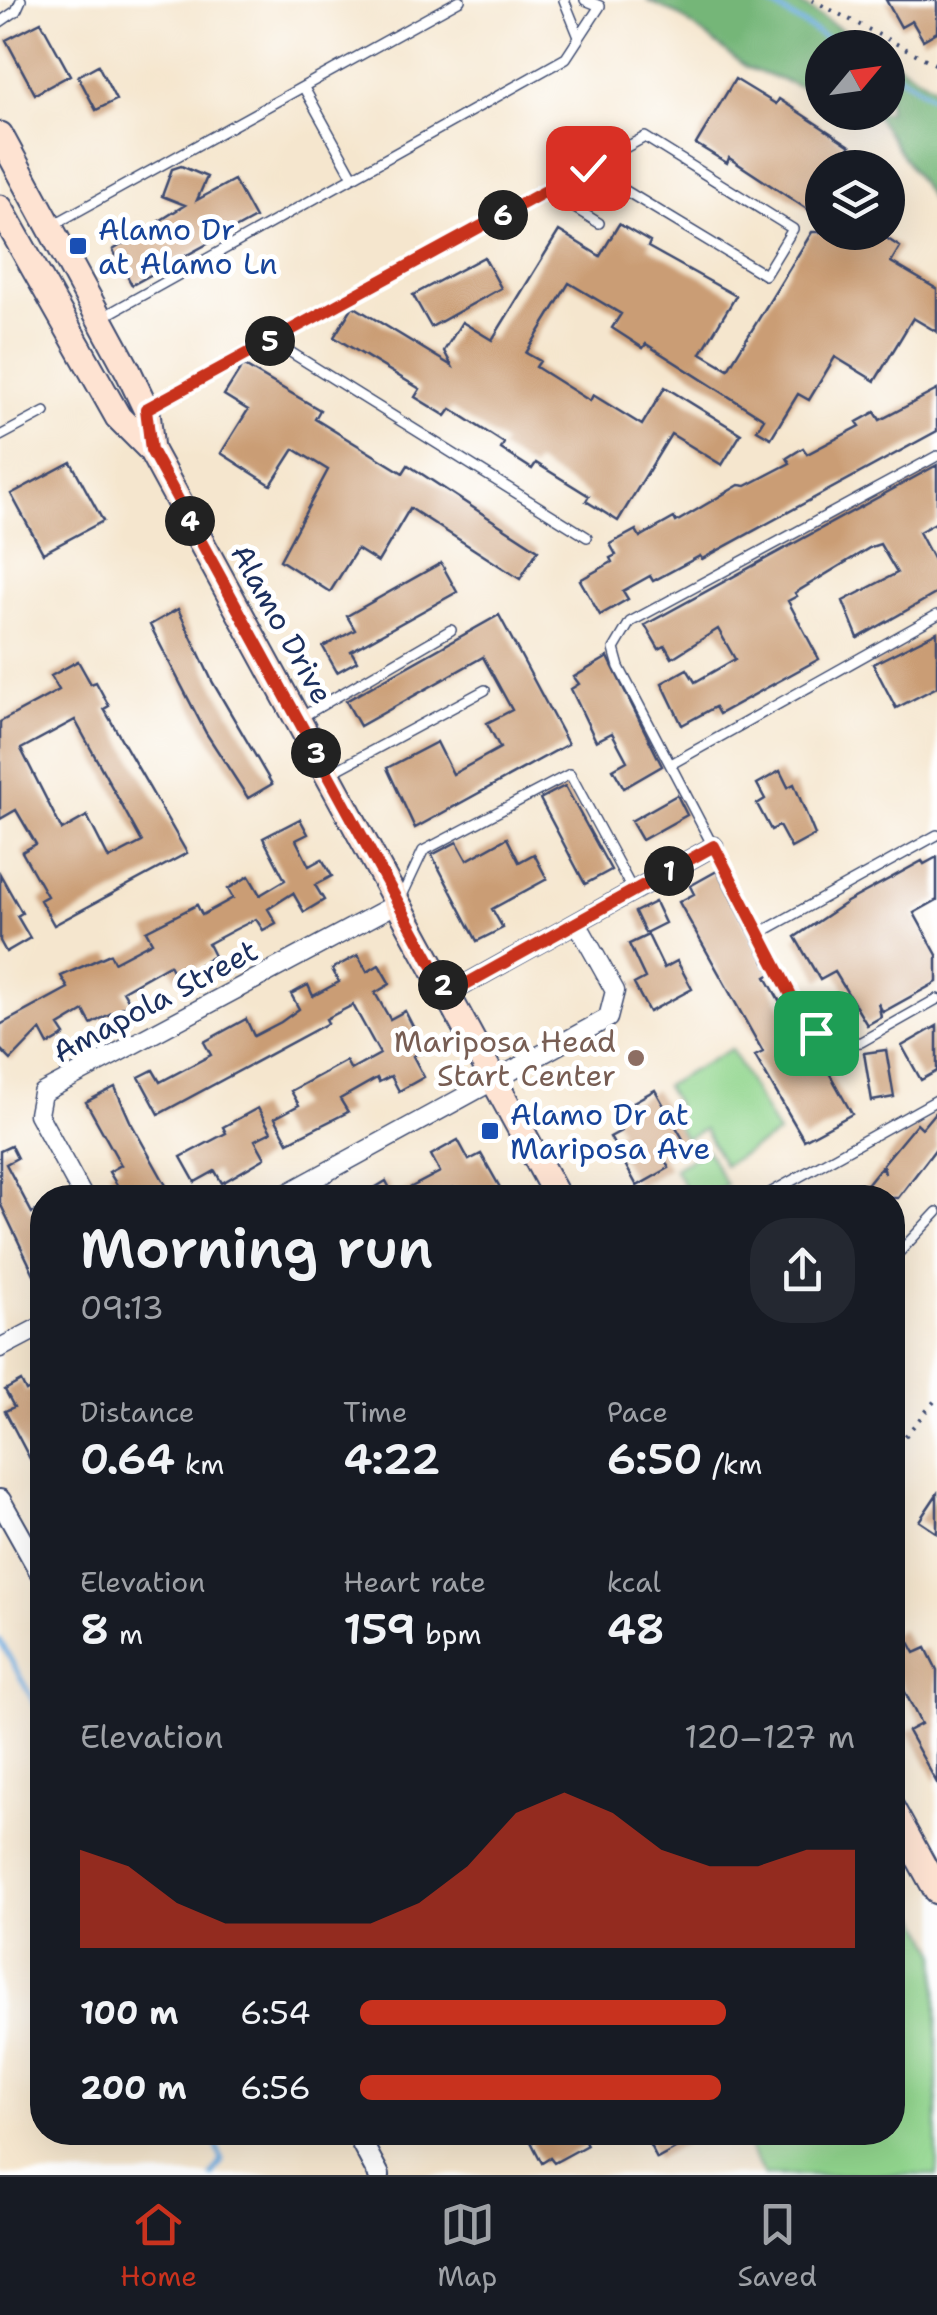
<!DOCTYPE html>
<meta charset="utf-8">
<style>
:root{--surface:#171b24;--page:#242831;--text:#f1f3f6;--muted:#9ea1a6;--line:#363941;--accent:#c8321e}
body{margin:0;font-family:"Shantell Sans",sans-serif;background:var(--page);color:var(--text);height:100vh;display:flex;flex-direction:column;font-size:38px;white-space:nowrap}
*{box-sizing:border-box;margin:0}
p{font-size:32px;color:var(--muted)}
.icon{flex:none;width:55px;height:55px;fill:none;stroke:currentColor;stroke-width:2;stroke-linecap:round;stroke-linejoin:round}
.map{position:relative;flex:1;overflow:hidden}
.sheet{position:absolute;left:30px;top:1185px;width:875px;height:960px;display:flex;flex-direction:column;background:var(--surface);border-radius:40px;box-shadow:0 10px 40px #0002}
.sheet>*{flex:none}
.needle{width:65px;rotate:61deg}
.fabs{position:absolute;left:805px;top:30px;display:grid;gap:20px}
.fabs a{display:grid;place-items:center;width:100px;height:100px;border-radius:50%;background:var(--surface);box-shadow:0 10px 40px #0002;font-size:50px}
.pin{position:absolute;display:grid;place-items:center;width:85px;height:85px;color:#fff;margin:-42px;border-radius:20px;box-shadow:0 5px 15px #0006}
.km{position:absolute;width:50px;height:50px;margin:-25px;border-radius:50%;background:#222;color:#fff;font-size:28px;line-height:50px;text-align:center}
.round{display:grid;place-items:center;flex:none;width:105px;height:105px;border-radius:40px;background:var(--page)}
.head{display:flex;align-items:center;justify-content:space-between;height:170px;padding:0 50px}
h1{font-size:55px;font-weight:600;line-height:75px}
.metrics{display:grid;grid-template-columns:repeat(3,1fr);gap:15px;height:170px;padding:10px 50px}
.metrics div{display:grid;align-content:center}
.metrics b{font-size:42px;font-weight:600}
.metrics small{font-size:28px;font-weight:400}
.metrics p{font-size:28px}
.chart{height:280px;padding:20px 50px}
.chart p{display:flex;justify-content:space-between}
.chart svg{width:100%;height:180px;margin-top:10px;fill:var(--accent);opacity:.7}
ul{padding:0 50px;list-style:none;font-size:32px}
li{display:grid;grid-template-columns:160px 120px 1fr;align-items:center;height:75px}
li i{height:25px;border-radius:12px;background:var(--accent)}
.tabs{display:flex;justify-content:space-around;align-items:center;height:140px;border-top:2px solid var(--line);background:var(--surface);font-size:28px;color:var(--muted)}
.tabs a{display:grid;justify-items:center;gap:5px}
.tabs .on{color:var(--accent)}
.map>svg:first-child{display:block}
</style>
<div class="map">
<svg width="937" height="2175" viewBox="0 0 937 2175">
<rect width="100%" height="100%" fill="#fff"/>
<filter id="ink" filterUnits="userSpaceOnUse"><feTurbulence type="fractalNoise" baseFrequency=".01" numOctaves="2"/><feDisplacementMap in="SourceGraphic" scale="20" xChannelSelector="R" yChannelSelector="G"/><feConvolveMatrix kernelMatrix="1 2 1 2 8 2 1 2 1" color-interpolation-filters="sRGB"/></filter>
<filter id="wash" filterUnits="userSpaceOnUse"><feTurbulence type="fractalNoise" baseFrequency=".0048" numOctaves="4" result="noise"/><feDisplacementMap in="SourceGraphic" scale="40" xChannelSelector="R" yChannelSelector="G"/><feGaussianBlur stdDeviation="2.25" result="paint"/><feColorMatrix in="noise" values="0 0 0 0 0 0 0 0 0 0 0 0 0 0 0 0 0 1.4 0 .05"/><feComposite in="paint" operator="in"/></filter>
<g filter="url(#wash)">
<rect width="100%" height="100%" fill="#f5e6ce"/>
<path fill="#91d58d" stroke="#568276" stroke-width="2.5" d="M731,1049l47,85 -54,31 -20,-36 -19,10 -12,-22 3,-13 -11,-18z
M707,1150l19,35 -22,12h-14l-16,-29z
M893,1870l44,82v223h-173l-23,-42 151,-1z"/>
<path fill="#74b678" stroke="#48726b" stroke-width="2.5" d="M646,0h148l76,47 -48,1v46l-75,-26 -70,-54z
M888,58l49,31v119l-63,-95 14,-1z"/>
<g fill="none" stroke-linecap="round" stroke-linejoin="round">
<path stroke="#6cace0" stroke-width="5" d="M764,0l78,48
M888,68l49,32
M0,1640l42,77
M212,2175l10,-14 -10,-29"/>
</g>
<g id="blocks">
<path fill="#ca9d74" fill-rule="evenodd" d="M886,0h51v32l-14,8 -11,-19 -11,6z
M41,22l29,53 -35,19 -29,-54z
M98,65l18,35 -20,10 -18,-34z
M735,79l41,25 3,-5 71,47 -13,22h-15v51l-93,-61 -2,5 -31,-19z
M181,166l26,11 -10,23 37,-20 21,38 -123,67 -19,-35 72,-45 -23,-9 10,-27z
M619,224l31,18 -2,5 88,49 -35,57 27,16 84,-137h65l23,15 -9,15 46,27v43l-24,-14 -38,63 -40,-24 -26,43 -11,-6 -27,44 -14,-8 7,-11 -118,-75 -3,4 -31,-20 9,-14 -52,-31 -43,70 14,8 -4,6 54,34 3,-6 49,30 23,-38 76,47 -19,31 -51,-31 -53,87 -32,-20 3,-5 -53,-33 -4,6 -31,-20 3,-6 -53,-34 -5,7 -31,-19 5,-8 -86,-52 19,-31 99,60 -8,-15 18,-29 30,18 67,-109 41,25z
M484,257l17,31 -70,39 -18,-32z
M243,365l77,45 -5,9 88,54 5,-8 130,85 -18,29 -110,-71 -32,54 -21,-13 -27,43 -50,-32 48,-90 -34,-21 -23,36 -50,-32 27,-43 -24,-15z
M937,390v41l-235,128 -2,-3 -47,25 -3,-5 -27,15 5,8 -28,16 -20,-35 32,-18 -2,-4 6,-3 -6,-11 26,-14 4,7 34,-19 2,4 63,-37 7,1 44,-23 -3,-5 16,-10 4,6 53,-28 -3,-4 18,-10 5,8z
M71,462l32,59 -60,32 -32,-59z
M937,465v57l-18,10 18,34v27l-79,45 -15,-37 54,-28 -17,-29 -9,3 -76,46 2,3 -9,5 31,58 -100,55 -4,-7 -33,18 -20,-42 25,-14 8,13 40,-23 -17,-30 -46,29 -7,-12 -6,3 -14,-24z
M441,563l16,29 -106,59 6,10 -20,11 -14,-25 32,-17 -8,-14z
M178,609l35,74 59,101 -24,14 -42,-65 -56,-108z
M499,615l69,129 -153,84 -28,-60 50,-26 16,32 47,-26 -13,-25 25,-13 -29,-53 -123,69 -14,-25z
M937,632v55l-41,21 -23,-44z
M608,657l54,109 -38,22 -11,-19 14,-8 -15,-28 -16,8 -25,-52 8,-5 -5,-7z
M78,661l13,23 5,-2 13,24 -5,3 83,144 -133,72 -14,-25 7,-4 -25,-44 14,-8 -20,-34 -16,9v-97l59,-32 -8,-14zM75,720l67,122 -33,17 -22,-43 -25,14 -41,-81z
M780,771l8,16 6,-3 21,51 -24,13 -12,-22 -8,4 -14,-26 8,-5 -8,-15z
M565,786l46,84 -26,14 -45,-85z
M677,795l10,20 -45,25 -11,-19z
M300,819l8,15 -12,6 13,26 13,-7 10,17 -17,9 9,15 -20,12 -11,-19 -25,16 8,14 -13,7 -7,-11 -22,11 -26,14 6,12 -38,22 -7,-13 -46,26 7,12 -39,21 -7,-13 -25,15 6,9 -17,10 -8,-15 -29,30 -11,-11v-24l68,-37 -7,-12 49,-22 4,8 38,-20 -6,-11 51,-26 5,10 31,-17 -5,-9 21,-13 11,19 25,-15 -22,-42z
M507,838l12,24 15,-8 13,25 -55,30 11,19 -26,13 -45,-86 25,-13 10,18z
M937,857v43l-23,13 23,42v27l-54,30 -5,-9 3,14 -14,8 -32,-53 -15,8 -25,-43 52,-35 75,-41 2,3z
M717,871l54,103 -5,3 31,55 6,-3 14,25 -18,10 24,-2 29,52 -48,26 -49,-84 8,-4 -84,-150 15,-8 -4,-8z
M0,874l22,39 -5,3 13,22 -24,14 -6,-11z
M655,902l10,21 -20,10 -10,-21z
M648,935l16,33 13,-7 15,28 -43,23 -15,-28 11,-6 -16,-34z
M358,955l9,17 12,-7 11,19 -15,9 15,26 15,-8 20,39 -12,6 11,21 -25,14 -8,-15 -12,6 -2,-4 -37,21 8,13 -60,30 -13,-24 24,-13 -8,-14 55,-30 5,9 29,-16 -27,-49 -27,14 2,4 -169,91 -20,-37 14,-7 7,12 51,-27 -7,-13 42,-23 8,17 27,-14 18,-13 -8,-15 17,-9 5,11 26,-14 -7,-13z
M937,1026v45l-16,9 -19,-34z
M886,1050l8,47 -22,4 -8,-48z
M115,1087l15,34 43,77h-48l-16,-26 12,-7 -35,-63z
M655,1090l28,49 -23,13 9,16 -32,18 -27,-49 11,-6 -9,-17z
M258,1108l13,24 -16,8 10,18 -43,25 -7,-12 -20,11 -14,-25 45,-24 -3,-6z
M937,1110v37l-39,51h-42l25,-31 4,7 -2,-10 34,-41 5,5z
M458,1140l11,20 12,-6 21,37 -12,7h-32l-5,-10 -16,10h-79l28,-17 8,15 46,-24 -9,-17z
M11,1146l6,12 -11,6 26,49 10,-5v83l-42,-88v-52z
M21,1381l5,10 16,-8v99l-37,-71 9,-4 -9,-17z
M937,1494v39l-18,-12z
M902,1629l13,24 11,-5 11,22v113l-29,-52 13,-7 -29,-58v-31z
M526,2132h55l6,13 -33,18 -4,-5 -8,5z
M643,2132h37l6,11 -29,16z"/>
</g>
</g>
<g filter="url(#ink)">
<use href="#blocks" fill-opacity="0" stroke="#3c4a6f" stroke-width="2.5"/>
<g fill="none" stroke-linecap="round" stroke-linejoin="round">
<g stroke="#3c4a6f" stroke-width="12">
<path id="service" d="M564,0l15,37
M0,22l16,-11 5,-11
M304,88l48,87
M547,191l52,32
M51,226l409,-226
M103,317l463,-259 34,-52 -15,-6
M271,340l316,197
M148,407l497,-270 148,92 -28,46 -177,-107
M0,436l45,-24
M937,456l-307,166 -16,27 5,18 174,332 23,34 17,12 28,-3 76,-43
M300,718l151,-88
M673,763l264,-148
M331,773l154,-83
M400,900l23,-49 147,-77 63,117
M760,933l177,-98
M761,1198l176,-98
M892,1260l45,-48"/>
</g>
<g stroke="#3c4a6f" stroke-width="21">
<path id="minor" d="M448,994l266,-148
M84,1198l-46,-84 4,-21 356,-190
M279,1198l329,-180 7,-27 -38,-68
M0,1348l42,-22"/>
</g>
<g stroke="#3c4a6f" stroke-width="24">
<path id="tertiary" d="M0,1500l42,75
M356,2132l23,43"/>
</g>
<g stroke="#3c4a6f" stroke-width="29">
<path id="secondary" d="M0,135l128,236 19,40 4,39
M0,208l118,209 33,33 407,748
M892,1809l45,82"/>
</g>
<path stroke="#3c4a6f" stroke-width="4" stroke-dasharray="2.5 8" stroke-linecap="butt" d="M812,0l125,65
M892,1452l45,-54"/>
<use href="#service" stroke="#fff" stroke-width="9"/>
<use href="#minor" stroke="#fff" stroke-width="18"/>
<use href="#tertiary" stroke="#fff" stroke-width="20"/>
<use href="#secondary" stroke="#fee3d2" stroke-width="25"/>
</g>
</g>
<g fill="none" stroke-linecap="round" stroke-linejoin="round" filter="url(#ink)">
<g stroke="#fff" stroke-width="20">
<path id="route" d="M588,168l-442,241 5,41 297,544 266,-148 79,153 23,34"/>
</g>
<use href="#route" stroke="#c8321e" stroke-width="12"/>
</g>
<g fill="#1a4fb4" stroke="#fff" stroke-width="4">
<rect x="68" y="236" width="20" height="20" rx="5"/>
<rect x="480" y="1121" width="20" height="20" rx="5"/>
</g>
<circle fill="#8d6e63" stroke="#fff" stroke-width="4" cx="636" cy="1058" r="10"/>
<g text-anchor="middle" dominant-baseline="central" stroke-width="10" stroke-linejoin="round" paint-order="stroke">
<g font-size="30" fill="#164399" stroke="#fff" text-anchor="start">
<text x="98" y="229">Alamo Dr<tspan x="98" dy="34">at Alamo Ln</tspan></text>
<text x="510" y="1114">Alamo Dr at<tspan x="510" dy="34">Mariposa Ave</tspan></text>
</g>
<g font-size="30" fill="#1b2f5e" stroke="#fff">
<text transform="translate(282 624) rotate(61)">Alamo Drive</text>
<text transform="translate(155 1001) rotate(-28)">Amapola Street</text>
</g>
<g font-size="30" fill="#785e54" stroke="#fff" text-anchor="end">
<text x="616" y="1041">Mariposa Head<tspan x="616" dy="34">Start Center</tspan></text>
</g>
</g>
</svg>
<div class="fabs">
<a><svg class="needle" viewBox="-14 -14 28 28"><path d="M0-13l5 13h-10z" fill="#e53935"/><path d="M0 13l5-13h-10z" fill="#9ea1a6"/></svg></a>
<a><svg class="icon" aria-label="layers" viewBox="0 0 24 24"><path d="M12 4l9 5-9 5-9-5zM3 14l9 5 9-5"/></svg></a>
</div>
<div class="pin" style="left:816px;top:1033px;background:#1e9e55"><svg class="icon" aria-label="arrive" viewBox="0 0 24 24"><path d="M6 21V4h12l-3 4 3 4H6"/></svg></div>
<div class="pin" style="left:588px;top:168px;background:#d93025"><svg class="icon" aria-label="check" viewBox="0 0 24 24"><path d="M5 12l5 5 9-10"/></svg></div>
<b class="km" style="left:669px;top:871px">1</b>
<b class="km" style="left:443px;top:985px">2</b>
<b class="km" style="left:316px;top:753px">3</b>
<b class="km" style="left:190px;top:521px">4</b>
<b class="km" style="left:270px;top:341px">5</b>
<b class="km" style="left:503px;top:215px">6</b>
<section class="sheet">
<div class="head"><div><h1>Morning run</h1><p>09:13</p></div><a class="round"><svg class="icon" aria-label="share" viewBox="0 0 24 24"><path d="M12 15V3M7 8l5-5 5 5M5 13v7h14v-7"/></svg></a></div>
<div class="metrics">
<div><p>Distance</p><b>0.64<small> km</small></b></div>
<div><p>Time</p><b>4:22</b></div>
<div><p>Pace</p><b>6:50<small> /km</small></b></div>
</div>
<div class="metrics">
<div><p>Elevation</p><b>8<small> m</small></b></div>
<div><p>Heart rate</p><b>159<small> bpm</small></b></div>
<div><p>kcal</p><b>48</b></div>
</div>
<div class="chart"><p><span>Elevation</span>120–127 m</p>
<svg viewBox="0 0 160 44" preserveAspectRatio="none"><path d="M0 44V20L10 24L20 33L30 38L40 38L50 38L60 38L70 33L80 24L90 11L100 6L110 11L120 20L130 24L140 24L150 20L160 20V44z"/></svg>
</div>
<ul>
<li><b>100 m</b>6:54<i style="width:74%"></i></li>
<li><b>200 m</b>6:56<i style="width:73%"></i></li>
</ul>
</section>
</div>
<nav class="tabs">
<a class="on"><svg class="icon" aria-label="home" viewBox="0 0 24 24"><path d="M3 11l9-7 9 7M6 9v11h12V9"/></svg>Home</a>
<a><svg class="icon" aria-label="map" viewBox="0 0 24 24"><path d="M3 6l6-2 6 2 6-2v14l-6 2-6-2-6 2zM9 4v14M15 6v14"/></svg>Map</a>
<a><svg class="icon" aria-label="saved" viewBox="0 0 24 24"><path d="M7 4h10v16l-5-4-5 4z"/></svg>Saved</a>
</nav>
